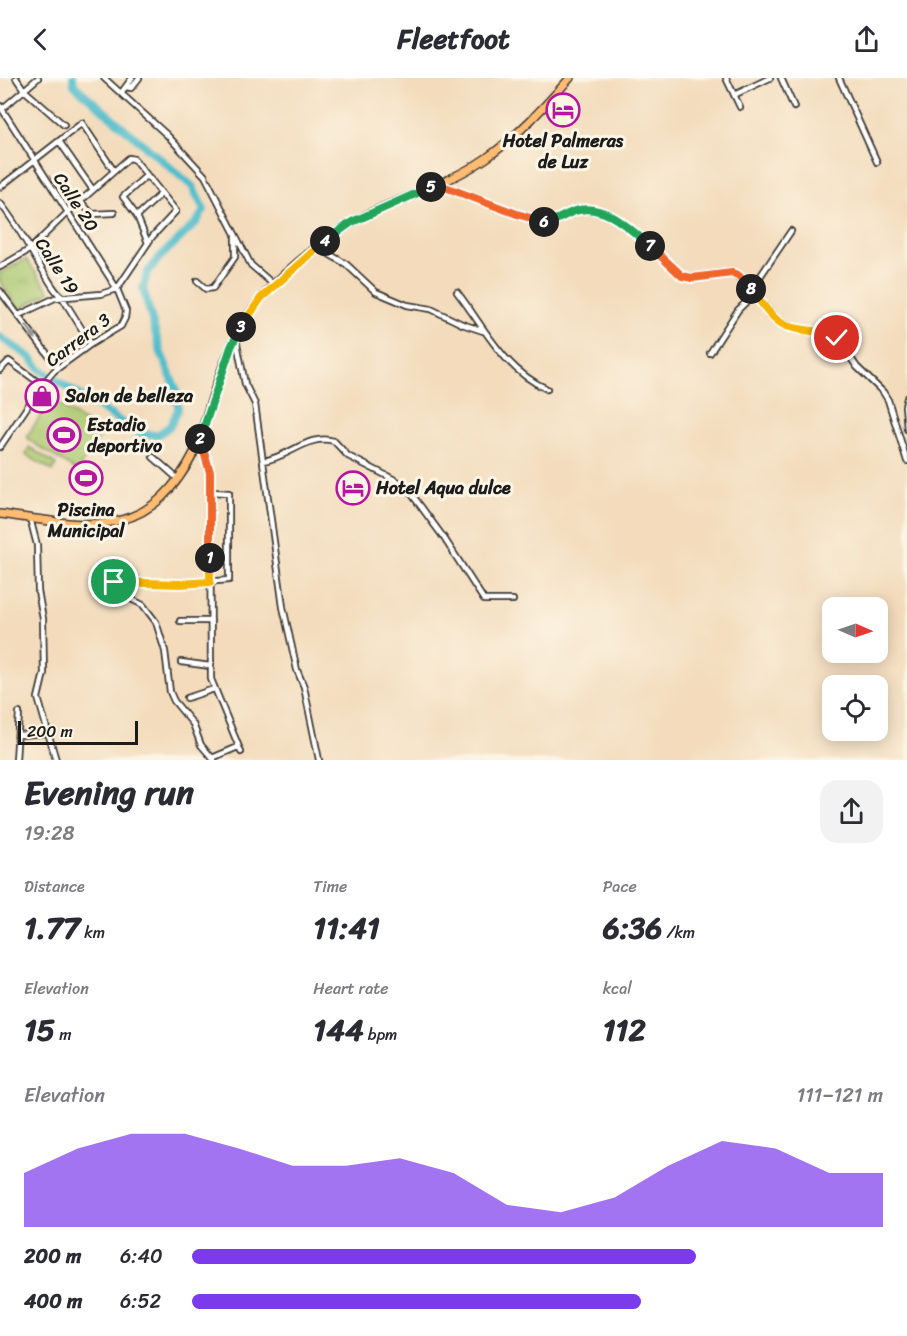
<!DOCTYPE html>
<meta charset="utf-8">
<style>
:root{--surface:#fff;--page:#f2f2f3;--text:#2b2b33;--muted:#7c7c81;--accent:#7c3aed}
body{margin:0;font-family:Sriracha,sans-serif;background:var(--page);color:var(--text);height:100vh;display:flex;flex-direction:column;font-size:22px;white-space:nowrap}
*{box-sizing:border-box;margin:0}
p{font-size:20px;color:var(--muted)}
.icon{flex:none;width:33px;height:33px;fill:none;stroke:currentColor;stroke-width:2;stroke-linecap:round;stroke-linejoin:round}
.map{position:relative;height:682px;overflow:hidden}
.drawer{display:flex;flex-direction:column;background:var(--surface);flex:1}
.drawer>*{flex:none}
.needle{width:39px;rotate:92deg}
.tools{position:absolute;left:822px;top:519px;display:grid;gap:12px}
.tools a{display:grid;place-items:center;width:66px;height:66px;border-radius:12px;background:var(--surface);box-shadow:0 3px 15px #0003;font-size:30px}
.scale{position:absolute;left:18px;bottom:15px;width:120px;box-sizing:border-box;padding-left:6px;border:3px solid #1c1c1c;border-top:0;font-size:16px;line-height:21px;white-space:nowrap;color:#1c1c1c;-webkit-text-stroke:4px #fcf5e5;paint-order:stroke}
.pin{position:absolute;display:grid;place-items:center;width:51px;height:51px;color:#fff;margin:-26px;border:3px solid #fff;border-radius:50%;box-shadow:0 2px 6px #0007}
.km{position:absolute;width:30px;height:30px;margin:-15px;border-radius:50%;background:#222;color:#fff;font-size:16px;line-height:30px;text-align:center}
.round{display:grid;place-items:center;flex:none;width:63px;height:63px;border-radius:18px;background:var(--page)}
.head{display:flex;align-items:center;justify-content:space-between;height:102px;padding:0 24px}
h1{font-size:33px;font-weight:800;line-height:45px}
.figures{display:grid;grid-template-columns:repeat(3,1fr);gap:9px;height:102px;padding:6px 24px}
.figures div{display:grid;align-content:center}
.figures b{font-size:30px;font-weight:800}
.figures small{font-size:16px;font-weight:400}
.figures p{font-size:16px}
.chart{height:168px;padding:12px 24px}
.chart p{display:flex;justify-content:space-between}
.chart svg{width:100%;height:108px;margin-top:6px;fill:var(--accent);opacity:.7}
ul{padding:0 24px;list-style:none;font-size:20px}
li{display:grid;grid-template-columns:96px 72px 1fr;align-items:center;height:45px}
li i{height:15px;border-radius:8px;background:var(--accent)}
header{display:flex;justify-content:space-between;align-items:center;height:78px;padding:0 24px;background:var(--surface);font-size:27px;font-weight:800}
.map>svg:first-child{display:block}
</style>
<header><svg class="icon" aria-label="back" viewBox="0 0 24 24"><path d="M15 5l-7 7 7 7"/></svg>Fleetfoot<svg class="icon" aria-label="share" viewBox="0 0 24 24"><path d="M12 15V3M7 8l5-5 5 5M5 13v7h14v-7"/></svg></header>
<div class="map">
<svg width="907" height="682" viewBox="0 0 907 682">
<defs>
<pattern id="park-tufts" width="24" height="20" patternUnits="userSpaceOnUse" patternTransform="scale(1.5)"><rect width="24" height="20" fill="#aac76e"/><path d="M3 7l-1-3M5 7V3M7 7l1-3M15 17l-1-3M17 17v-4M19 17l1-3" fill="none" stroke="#92aa5f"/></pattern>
</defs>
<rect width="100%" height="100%" fill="#fcf5e5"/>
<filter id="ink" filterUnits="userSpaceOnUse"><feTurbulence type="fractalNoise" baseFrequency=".0167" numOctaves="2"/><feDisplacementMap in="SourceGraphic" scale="12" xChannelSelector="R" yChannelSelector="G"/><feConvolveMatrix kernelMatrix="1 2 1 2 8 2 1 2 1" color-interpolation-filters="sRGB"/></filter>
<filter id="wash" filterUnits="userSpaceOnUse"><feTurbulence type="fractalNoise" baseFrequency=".008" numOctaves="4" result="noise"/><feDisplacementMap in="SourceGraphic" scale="24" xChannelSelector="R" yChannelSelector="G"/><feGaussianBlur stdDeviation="1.35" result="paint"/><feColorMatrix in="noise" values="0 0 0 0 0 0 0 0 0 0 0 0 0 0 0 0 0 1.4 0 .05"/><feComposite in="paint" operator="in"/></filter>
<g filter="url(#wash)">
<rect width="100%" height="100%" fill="#f3dbbb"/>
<path fill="#aac76e" stroke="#637245" stroke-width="1.5" d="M52,321l50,35 -25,37 -47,-30 -3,-5z
M29,369l27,17 -3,7 -27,-16z"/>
<path fill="url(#park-tufts)" stroke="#637245" stroke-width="1.5" d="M26,181l24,33 -31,17 -19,-27v-9z"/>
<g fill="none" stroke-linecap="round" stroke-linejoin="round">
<path stroke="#51bdcb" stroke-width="8" d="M0,259l30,20 11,13 99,64 18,1 12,-9 8,-16 -1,-19 -16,-38 -18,-65 4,-15 13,-16 36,-34 8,-13 -12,-24 -118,-101 -1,-7"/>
</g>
</g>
<g filter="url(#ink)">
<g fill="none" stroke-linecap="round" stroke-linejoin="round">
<g stroke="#3c3934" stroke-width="8">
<path id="minor" d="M16,0l8,12 40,35
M104,0l63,57 38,41 46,89 23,20
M726,0l14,29
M781,0l13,29
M839,0l38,84
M127,9l4,1 8,-10
M121,15l11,-15
M734,17l36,-17
M0,28l117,183 9,22 -1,7 -4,8 -30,18 -37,27 -12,14 -42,62
M2,31l36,-31
M59,63l34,49
M147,97l-24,22 14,19 11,27
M437,106l80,30 28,8h6l28,-13 23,3 10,4 20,14 48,45 12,2 31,-4 12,1 46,49 14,5 33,5 9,5 20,29 26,25 5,8 19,61
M0,109l82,-64 32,48
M80,123l12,13 22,-1
M0,125c18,22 30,47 45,71 5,8 9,17 17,23l29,47
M137,138l24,-22
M317,169l29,17 30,28 31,13 24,4 31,15 21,7
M0,189l29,-17 38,-37 62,-55 5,1 42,52 -24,26 -35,52 -16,5 -46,4 -36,17
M197,203l9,8 7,-1 22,-31v-21
M751,212l40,-59
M0,213l58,77
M457,214c28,36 46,77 90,97
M236,260l9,46 10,20 28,203 14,63 7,17 15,73
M710,275l28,-43 16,-16
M0,292l9,-9 33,24
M907,320l-2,8 2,23
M200,362l10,33 1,206 30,73
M153,379l25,22
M263,383c27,-4 46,-28 71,-20l14,15 57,29 39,53 40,62h29
M211,414l18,1v87l-49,4 -66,-2 -3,5 2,3 30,15 13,17 9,29 5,41 4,9 19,23 8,21 13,15
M30,440l7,27 1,46 5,28 1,54 -6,25 18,62
M180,543h31
M181,584l29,4
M187,620l27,-9
M19,657l29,-2
M212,680l26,-11
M16,682l3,-47"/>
</g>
<g stroke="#3c3934" stroke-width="10">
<path id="primary" d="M0,436c90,12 148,30 196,-65 15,-46 29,-104 58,-142 24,-32 80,-77 116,-94 38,-18 80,-30 115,-54 32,-22 59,-52 85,-81"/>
</g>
<use href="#minor" stroke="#fff" stroke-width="4.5"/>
<use href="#primary" stroke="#ffbb71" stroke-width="7"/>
</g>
<defs><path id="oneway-solid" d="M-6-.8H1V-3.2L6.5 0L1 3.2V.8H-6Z" transform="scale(1.5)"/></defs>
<use fill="#999" href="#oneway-solid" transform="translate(31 254) rotate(55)"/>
</g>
<g fill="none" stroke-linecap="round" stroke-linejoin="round" filter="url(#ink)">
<g stroke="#fff" stroke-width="12">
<path id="split-1" d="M114,504l66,2 30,-2v-24"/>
</g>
<g stroke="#fff" stroke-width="12">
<path id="split-2" d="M200,361l10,33v86"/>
</g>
<g stroke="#fff" stroke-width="12">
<path id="split-3" d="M200,361l31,-92 10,-20"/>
</g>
<g stroke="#fff" stroke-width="12">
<path id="split-4" d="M241,249l20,-29 64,-57"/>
</g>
<g stroke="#fff" stroke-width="12">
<path id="split-5" d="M325,163l27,-19 79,-35"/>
</g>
<g stroke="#fff" stroke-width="12">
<path id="split-6" d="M431,109l6,-3 80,30 27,8"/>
</g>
<g stroke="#fff" stroke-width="12">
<path id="split-7" d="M544,144c11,1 21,-8 31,-11 29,-9 55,18 75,35"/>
</g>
<g stroke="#fff" stroke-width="12">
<path id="split-8" d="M650,168l32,30 10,2 40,-5 6,2 13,14"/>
</g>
<g stroke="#fff" stroke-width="12">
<path id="split-9" d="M751,211c9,12 22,32 36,37 16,6 35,3 50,12"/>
</g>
<use href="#split-1" stroke="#f5b400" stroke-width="8"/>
<use href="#split-2" stroke="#f0652b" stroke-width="8"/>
<use href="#split-3" stroke="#22a559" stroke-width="8"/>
<use href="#split-4" stroke="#f5b400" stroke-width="8"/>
<use href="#split-5" stroke="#22a559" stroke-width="8"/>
<use href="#split-6" stroke="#f0652b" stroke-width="8"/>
<use href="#split-7" stroke="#22a559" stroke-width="8"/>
<use href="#split-8" stroke="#f0652b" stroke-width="8"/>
<use href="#split-9" stroke="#f5b400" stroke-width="8"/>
</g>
<defs>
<g id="hotel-ring" transform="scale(1.725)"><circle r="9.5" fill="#fcf5e5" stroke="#b5179e" stroke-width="1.5"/><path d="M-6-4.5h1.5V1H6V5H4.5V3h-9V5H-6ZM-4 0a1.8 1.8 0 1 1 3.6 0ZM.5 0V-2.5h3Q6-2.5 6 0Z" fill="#b5179e"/></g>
<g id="shop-ring" transform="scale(1.725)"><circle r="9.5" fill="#fcf5e5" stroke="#b5179e" stroke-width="1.5"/><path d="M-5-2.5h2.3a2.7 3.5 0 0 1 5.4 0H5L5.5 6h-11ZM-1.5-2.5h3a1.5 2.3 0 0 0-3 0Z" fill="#b5179e"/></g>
<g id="stadium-ring" transform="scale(1.725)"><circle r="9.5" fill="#fcf5e5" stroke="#b5179e" stroke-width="1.5"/><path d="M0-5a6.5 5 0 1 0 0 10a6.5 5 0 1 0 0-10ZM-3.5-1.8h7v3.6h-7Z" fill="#b5179e"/></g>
</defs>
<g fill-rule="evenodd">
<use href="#hotel-ring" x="563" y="32"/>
<use href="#shop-ring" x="42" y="318"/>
<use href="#stadium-ring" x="64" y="357"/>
<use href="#stadium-ring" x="86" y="400"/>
<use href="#hotel-ring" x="353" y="410"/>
</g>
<g text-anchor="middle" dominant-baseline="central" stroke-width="6" stroke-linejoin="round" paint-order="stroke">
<g font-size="18" font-weight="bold" fill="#1c1c1c" stroke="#fcf5e5" text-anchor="start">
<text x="563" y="63" text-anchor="middle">Hotel Palmeras<tspan x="563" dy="21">de Luz</tspan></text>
<text x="65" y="318">Salon de belleza</text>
<text x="87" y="347">Estadio<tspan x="87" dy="21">deportivo</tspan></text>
<text x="376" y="410">Hotel Aqua dulce</text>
<text x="86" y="432" text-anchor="middle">Piscina<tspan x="86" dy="21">Municipal</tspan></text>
</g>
<g font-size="18" fill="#1c1c1c" stroke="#fcf5e5">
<text transform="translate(76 124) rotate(57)">Calle 20</text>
<text transform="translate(57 188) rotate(57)">Calle 19</text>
<text transform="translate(78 262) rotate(-37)">Carrera 3</text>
</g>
</g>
</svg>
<div class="tools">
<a><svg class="needle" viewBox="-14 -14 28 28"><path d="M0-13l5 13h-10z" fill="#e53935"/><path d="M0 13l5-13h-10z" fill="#7c7c81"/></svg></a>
<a><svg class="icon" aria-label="locate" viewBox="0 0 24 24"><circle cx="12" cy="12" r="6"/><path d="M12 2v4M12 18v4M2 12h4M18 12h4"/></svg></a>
</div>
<div class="scale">200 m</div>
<div class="pin" style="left:114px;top:504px;background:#1e9e55"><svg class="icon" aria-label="arrive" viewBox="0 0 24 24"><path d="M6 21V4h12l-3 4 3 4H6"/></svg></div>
<div class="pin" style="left:837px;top:260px;background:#d93025"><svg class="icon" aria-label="check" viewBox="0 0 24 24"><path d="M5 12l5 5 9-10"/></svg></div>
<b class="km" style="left:210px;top:480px">1</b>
<b class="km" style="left:200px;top:361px">2</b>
<b class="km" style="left:241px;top:249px">3</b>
<b class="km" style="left:325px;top:163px">4</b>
<b class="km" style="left:431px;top:109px">5</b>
<b class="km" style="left:544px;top:144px">6</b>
<b class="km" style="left:650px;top:168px">7</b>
<b class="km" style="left:751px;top:211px">8</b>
</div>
<section class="drawer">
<div class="head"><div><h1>Evening run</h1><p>19:28</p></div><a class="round"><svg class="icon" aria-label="share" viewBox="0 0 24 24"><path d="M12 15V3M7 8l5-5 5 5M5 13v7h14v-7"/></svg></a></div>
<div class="figures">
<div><p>Distance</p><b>1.77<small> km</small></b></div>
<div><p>Time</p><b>11:41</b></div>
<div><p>Pace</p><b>6:36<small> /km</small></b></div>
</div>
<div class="figures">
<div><p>Elevation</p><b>15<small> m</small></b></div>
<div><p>Heart rate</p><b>144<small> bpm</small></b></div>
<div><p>kcal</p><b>112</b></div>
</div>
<div class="chart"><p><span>Elevation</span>111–121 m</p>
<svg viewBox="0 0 160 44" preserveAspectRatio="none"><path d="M0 44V22L10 12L20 6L30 6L40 12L50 19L60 19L70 16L80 22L90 35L100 38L110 32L120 19L130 9L140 12L150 22L160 22V44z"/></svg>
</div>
<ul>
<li><b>200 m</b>6:40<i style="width:73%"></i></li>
<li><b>400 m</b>6:52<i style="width:65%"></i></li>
</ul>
</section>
